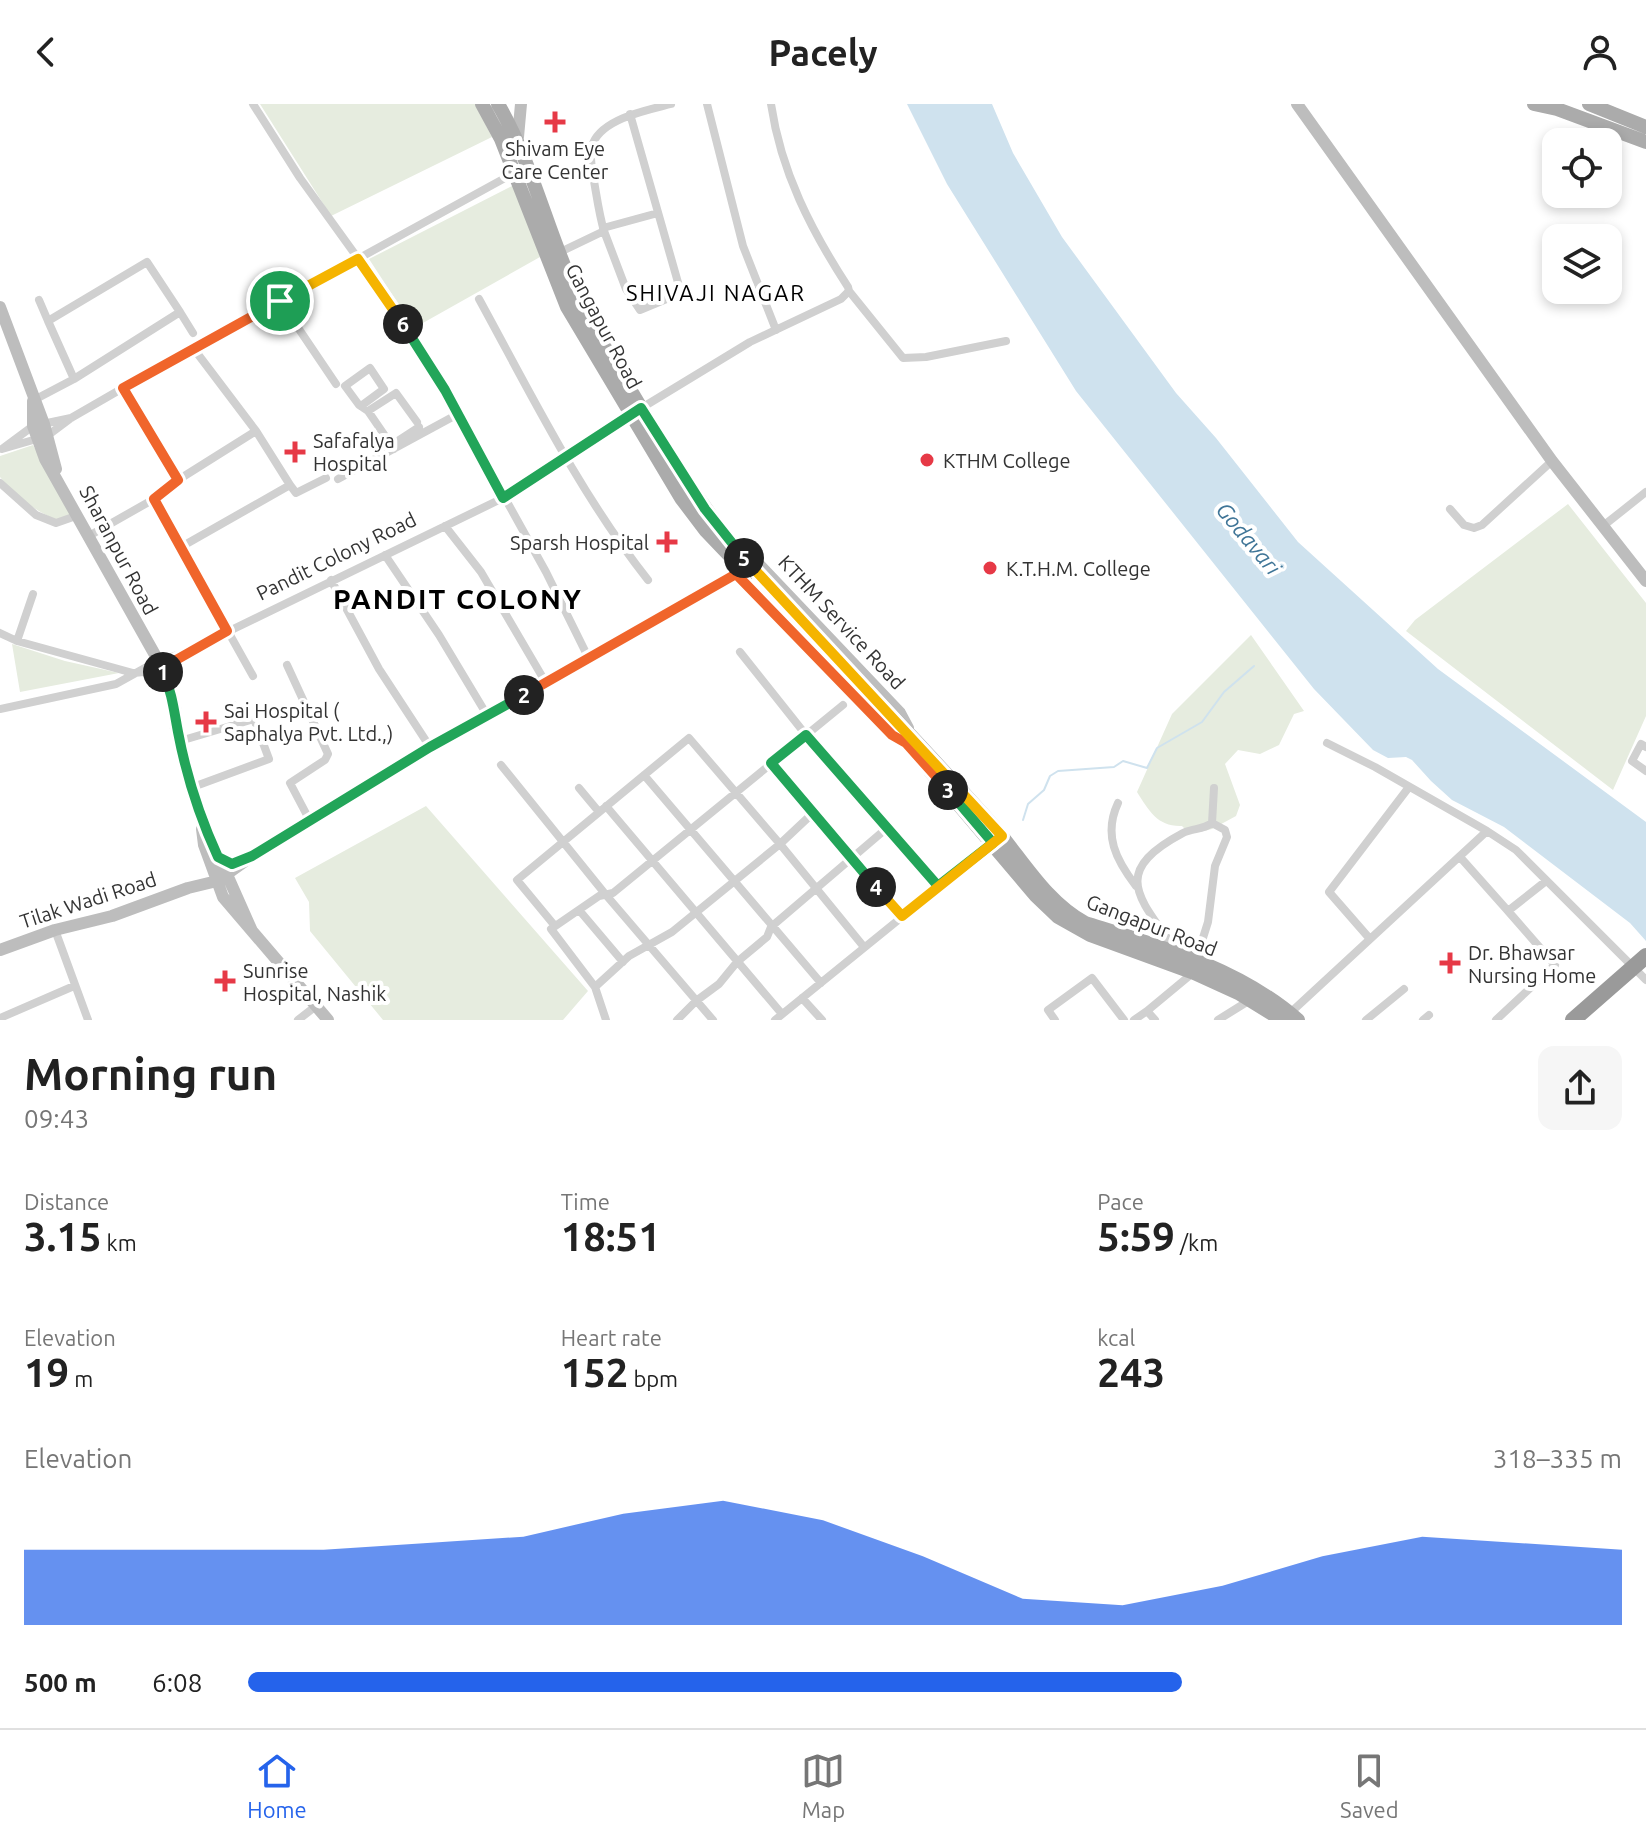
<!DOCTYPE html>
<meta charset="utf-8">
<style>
:root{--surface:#fff;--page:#f6f6f6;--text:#222;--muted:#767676;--line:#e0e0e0;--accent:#2563eb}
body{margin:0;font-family:Ubuntu,sans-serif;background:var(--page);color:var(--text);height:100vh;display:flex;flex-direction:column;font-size:30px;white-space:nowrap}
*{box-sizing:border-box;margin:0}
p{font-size:26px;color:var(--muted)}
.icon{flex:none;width:44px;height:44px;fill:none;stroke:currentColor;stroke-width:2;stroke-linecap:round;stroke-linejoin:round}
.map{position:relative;height:916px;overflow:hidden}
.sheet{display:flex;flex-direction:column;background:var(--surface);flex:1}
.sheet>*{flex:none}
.controls{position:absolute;left:1542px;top:24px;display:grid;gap:16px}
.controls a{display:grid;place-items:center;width:80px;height:80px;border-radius:16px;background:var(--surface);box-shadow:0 4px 12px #0003;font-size:40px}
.pin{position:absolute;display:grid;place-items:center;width:68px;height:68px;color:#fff;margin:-34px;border:4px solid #fff;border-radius:50%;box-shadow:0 2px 8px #0007}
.km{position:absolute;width:40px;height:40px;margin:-20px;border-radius:50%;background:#222;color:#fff;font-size:22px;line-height:40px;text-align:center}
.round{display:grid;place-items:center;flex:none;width:84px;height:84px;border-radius:16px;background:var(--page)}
.summary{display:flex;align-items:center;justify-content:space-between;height:136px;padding:0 24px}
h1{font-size:44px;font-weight:700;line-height:60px}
.stats{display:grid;grid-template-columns:repeat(3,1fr);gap:12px;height:136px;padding:8px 24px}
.stats div{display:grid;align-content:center}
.stats b{font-size:40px;font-weight:700}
.stats small{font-size:22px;font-weight:400}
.stats p{font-size:22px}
.chart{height:224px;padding:16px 24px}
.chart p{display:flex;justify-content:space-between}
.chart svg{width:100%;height:144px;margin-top:8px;fill:var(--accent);opacity:.7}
ul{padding:0 24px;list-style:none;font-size:26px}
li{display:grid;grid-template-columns:128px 96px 1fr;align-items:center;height:60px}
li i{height:20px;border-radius:10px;background:var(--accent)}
header{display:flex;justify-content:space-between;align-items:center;height:104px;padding:0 24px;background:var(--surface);font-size:36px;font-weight:700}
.dock{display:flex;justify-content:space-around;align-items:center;height:112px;border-top:2px solid var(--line);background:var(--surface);font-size:22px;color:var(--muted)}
.dock a{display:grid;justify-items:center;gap:4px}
.dock .active{color:var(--accent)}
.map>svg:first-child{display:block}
</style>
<header><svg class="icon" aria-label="back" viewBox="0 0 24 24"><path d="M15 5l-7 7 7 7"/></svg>Pacely<svg class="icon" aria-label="person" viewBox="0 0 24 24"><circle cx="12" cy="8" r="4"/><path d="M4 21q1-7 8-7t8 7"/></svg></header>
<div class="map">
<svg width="1646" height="916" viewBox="0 0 1646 916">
<rect width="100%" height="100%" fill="#fff"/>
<path fill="#e6ecdf" d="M260,0h215l17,33 -161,79z
M516,80l24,73 -126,71 -45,-69z
M33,341l38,70 -14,5c-22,-9 -42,-24 -57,-43v-21z
M1568,400l78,99v113l-33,74 -207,-159 9,-11z
M1251,531l53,76 -10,3 -15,31 -19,9 -22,-4 -13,14 15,41 -4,11 -24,13 -22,5 -8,-8c-24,1 -33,-15 -45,-34l35,-78z
M12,540l53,17 54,12 -99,19z
M426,702l162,185 -25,29h-180l-73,-89 -1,-29 -14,-24z"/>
<path fill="#cfe2ee" d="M907,0h85l21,49 49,84 114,156 40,45 82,104 140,127 208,153v119l-16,-18 -126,-96 -52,-27 -21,-19 -19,-21 -6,-3 -18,1 -15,-8 -59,-61 -238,-298 -129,-207z"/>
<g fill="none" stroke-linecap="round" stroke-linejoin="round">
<path stroke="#cfe2ee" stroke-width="2" d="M1023,716l5,-16 16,-14 6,-14 8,-5 56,-4 9,-6 24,7 10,-20 45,-26 22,-30 30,-26"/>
<path stroke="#d0d0d0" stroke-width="8" d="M253,0l47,74 83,115 62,97 101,182 43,87
M707,0l36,142 33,84
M603,124l55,-15
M604,127l22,58 14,21 41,-17 -51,-179
M558,149l46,-22c-5,-17 -7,-33 -10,-50 -2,-12 -5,-26 -1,-38 11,-25 55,-33 78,-39
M147,158l33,50 -106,67 -26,-58z
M849,187l54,67 23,-1 80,-16
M479,195c52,95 101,195 169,281
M39,196l9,21
M280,197l56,83
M180,208l13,21
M194,245l62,82
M123,284l55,92
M34,296l40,-21
M361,302l23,-17 -14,-21 -25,18 14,19 9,6 26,38
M368,307l28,-18 21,29
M71,314l-38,8 -31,23 45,-13 24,-18 52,-30 391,-215
M396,338l23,-15
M338,375l120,-65
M0,379l36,32 20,8 20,-7
M290,381l6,8 30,-15
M154,395l99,177
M1450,405l14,16 10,3 8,-3 70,-64
M445,422l36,46 65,111
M1603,422l43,-34
M87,433l67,-38 24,-19 78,-49 34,54 -109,62
M385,451l54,80 48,80
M331,476l48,89 51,78
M0,529l17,8 116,32 22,-2 30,-16
M17,537l16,-47
M740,548l66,83 132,151
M287,561l41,89 -3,6 -35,23 20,38
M233,601l5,18
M0,605l116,-25 36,-20 36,-13 315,-153 127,-83 120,-73 91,-43 8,-8 -1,-4c-37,-57 -67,-115 -77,-183
M180,637l74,-22 15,40 -76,28
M1327,639l48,24 112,64
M1646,643l-5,-3 -9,17 14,10
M771,659l131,153
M501,661l105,130 107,125
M644,671l177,208
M579,684l20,24
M1118,699c-15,32 -2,57 18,83
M606,702l176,208
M1460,753l48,54 38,-30
M579,806l44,52
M555,822l-38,-46 172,-142 91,106 33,-31
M55,826l33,90
M1370,835l-41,-47 80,-105
M1177,848c-37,-54 -69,-79 6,-119 10,-5 20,-3 29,-10l2,-35
M1196,856l12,-38 7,-56 12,-29 -2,-7 -13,-7
M595,883l34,-31 43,-24 108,-88 84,103
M802,894l20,22
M1289,910l198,-183 29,19 130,130
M0,914l74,-32
M298,916l18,-14
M606,916l-11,-33 -44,-58 48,-33 14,-3 230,-188
M677,916l19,-19 23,-17 18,-22 30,-25 4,-10 116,-99
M775,916l217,-176
M1055,916l-7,-10 44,-32 32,42
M1134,916l13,-9
M1155,916l-8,-9 47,-39
M1218,916l32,-20
M1366,916l38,-31
M1423,916l6,-5
M1496,916l59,-55 -47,-54"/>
<path stroke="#bdbdbd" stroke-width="12" d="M1297,0l255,357 94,120
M518,33l3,-33
M0,203l44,117 12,45
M33,297v25l12,33 114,203 16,45 3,24
M735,441l13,8 152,160 8,15
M732,462l4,8 156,161 14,8
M175,621l26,91 51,115
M202,725l2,16 19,52 105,123
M0,846l55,-20 57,-14 76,-28 29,-7 35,-25 178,-109 306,-173"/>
<path stroke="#ababab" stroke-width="14" d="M482,0l19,35 66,168 114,191 25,33 41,43
M498,0c36,62 50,132 81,196 12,26 28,50 42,74 37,63 75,126 121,182 82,89 167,175 247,265 31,34 54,79 96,102 74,23 154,45 213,97
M1534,0l23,5 89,33
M1589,0l57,23
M930,667l106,125 22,21 32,18 104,38 46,21 42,26"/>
<path stroke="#9a9a9a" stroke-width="16" d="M1573,916l73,-64"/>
</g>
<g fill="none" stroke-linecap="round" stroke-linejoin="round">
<g stroke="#fff" stroke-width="16">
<path id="split-1" d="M163,568l-1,-4 65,-37 -73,-132 24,-19 -55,-92 157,-87"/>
</g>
<g stroke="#fff" stroke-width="16">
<path id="split-2" d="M163,568c9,20 11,39 15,60 8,42 22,86 40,125l14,7 20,-8 178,-109 94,-52"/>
</g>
<g stroke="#fff" stroke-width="16">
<path id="split-3" d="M524,591l212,-121 156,161 14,8 42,47"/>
</g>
<g stroke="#fff" stroke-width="16">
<path id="split-4" d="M876,783l-105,-124 35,-28 132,151 55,-43 -45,-53"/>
</g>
<g stroke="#fff" stroke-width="16">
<path id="split-5" d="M744,454l258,278 -100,80 -26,-29"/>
</g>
<g stroke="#fff" stroke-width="16">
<path id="split-6" d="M403,220l42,66 58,108 138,-90 64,101 39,49"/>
</g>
<g stroke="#fff" stroke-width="16">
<path id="split-7" d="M280,197l78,-42 45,65"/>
</g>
<use href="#split-1" stroke="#f0652b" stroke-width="10"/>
<use href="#split-2" stroke="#22a559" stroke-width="10"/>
<use href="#split-3" stroke="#f0652b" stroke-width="10"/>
<use href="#split-4" stroke="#22a559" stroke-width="10"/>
<use href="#split-5" stroke="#f5b400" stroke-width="10"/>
<use href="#split-6" stroke="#22a559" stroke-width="10"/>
<use href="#split-7" stroke="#f5b400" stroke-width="10"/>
</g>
<g fill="#e63946" stroke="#fff" stroke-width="3">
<path d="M551 6h8v8h8v8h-8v8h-8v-8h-8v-8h8z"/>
<path d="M291 336h8v8h8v8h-8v8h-8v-8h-8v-8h8z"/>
<circle cx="927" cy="356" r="8"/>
<path d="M663 426h8v8h8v8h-8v8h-8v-8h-8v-8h8z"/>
<circle cx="990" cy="464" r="8"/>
<path d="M202 606h8v8h8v8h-8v8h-8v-8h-8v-8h8z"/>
<path d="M1446 847h8v8h8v8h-8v8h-8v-8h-8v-8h8z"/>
<path d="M221 865h8v8h8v8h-8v8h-8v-8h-8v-8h8z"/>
</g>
<g text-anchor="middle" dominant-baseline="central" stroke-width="8" stroke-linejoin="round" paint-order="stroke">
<g font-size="20" fill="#333" stroke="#fff" text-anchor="start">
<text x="555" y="44" text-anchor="middle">Shivam Eye<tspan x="555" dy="23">Care Center</tspan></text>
<text x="313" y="336">Safafalya<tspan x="313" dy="23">Hospital</tspan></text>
<text x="943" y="356">KTHM College</text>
<text x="649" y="438" text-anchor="end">Sparsh Hospital</text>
<text x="1006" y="464">K.T.H.M. College</text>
<text x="224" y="606">Sai Hospital (<tspan x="224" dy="23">Saphalya Pvt. Ltd.,)</tspan></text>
<text x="1468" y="848">Dr. Bhawsar<tspan x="1468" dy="23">Nursing Home</tspan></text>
<text x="243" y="866">Sunrise<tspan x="243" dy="23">Hospital, Nashik</tspan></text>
</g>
<g font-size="20" fill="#333" stroke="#fff">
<text transform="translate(604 222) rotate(62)">Gangapur Road</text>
<text transform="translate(119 446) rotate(62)">Sharanpur Road</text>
<text transform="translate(336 452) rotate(-26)">Pandit Colony Road</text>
<text transform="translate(842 518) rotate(47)">KTHM Service Road</text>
<text transform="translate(88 796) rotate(-18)">Tilak Wadi Road</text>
<text transform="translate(1152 821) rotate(21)">Gangapur Road</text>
</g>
<g font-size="22" letter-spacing="2" fill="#000" stroke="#fff">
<text x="716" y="188">SHIVAJI NAGAR</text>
</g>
<g font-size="22" font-style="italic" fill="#3f7597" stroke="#fff">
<text transform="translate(1249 434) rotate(50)">Godavari</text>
</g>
<g font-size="28" font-weight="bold" letter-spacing="2" fill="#000" stroke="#fff">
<text x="458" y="494">PANDIT COLONY</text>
</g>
</g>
</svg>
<div class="controls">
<a><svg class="icon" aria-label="locate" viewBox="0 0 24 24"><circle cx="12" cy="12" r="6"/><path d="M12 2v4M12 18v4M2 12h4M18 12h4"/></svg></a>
<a><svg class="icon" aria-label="layers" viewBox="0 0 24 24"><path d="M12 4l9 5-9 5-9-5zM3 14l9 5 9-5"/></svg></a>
</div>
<div class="pin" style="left:280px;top:197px;background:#1e9e55"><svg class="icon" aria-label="arrive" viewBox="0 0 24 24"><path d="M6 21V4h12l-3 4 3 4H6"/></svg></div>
<b class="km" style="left:163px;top:568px">1</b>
<b class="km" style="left:524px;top:591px">2</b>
<b class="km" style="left:948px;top:686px">3</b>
<b class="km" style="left:876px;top:783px">4</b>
<b class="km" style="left:744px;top:454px">5</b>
<b class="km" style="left:403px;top:220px">6</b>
</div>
<section class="sheet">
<div class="summary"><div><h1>Morning run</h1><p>09:43</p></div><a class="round"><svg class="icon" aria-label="share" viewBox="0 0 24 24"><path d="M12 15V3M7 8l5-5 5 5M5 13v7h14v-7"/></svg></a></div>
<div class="stats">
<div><p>Distance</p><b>3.15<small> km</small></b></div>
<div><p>Time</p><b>18:51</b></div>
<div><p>Pace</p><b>5:59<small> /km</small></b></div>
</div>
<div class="stats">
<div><p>Elevation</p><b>19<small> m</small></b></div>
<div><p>Heart rate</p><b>152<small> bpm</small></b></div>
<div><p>kcal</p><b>243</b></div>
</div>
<div class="chart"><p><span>Elevation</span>318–335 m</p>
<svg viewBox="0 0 160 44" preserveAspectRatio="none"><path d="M0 44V21L10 21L20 21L30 21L40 19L50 17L60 10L70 6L80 12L90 23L100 36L110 38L120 32L130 23L140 17L150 19L160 21V44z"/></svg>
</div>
<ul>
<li><b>500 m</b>6:08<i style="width:68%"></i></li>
</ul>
</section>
<nav class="dock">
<a class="active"><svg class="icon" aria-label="home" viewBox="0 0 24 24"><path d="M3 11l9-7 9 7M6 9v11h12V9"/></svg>Home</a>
<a><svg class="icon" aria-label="map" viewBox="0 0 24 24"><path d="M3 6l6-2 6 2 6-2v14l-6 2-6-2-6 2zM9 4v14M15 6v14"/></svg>Map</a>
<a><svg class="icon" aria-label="saved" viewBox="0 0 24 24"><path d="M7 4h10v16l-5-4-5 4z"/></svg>Saved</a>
</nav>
